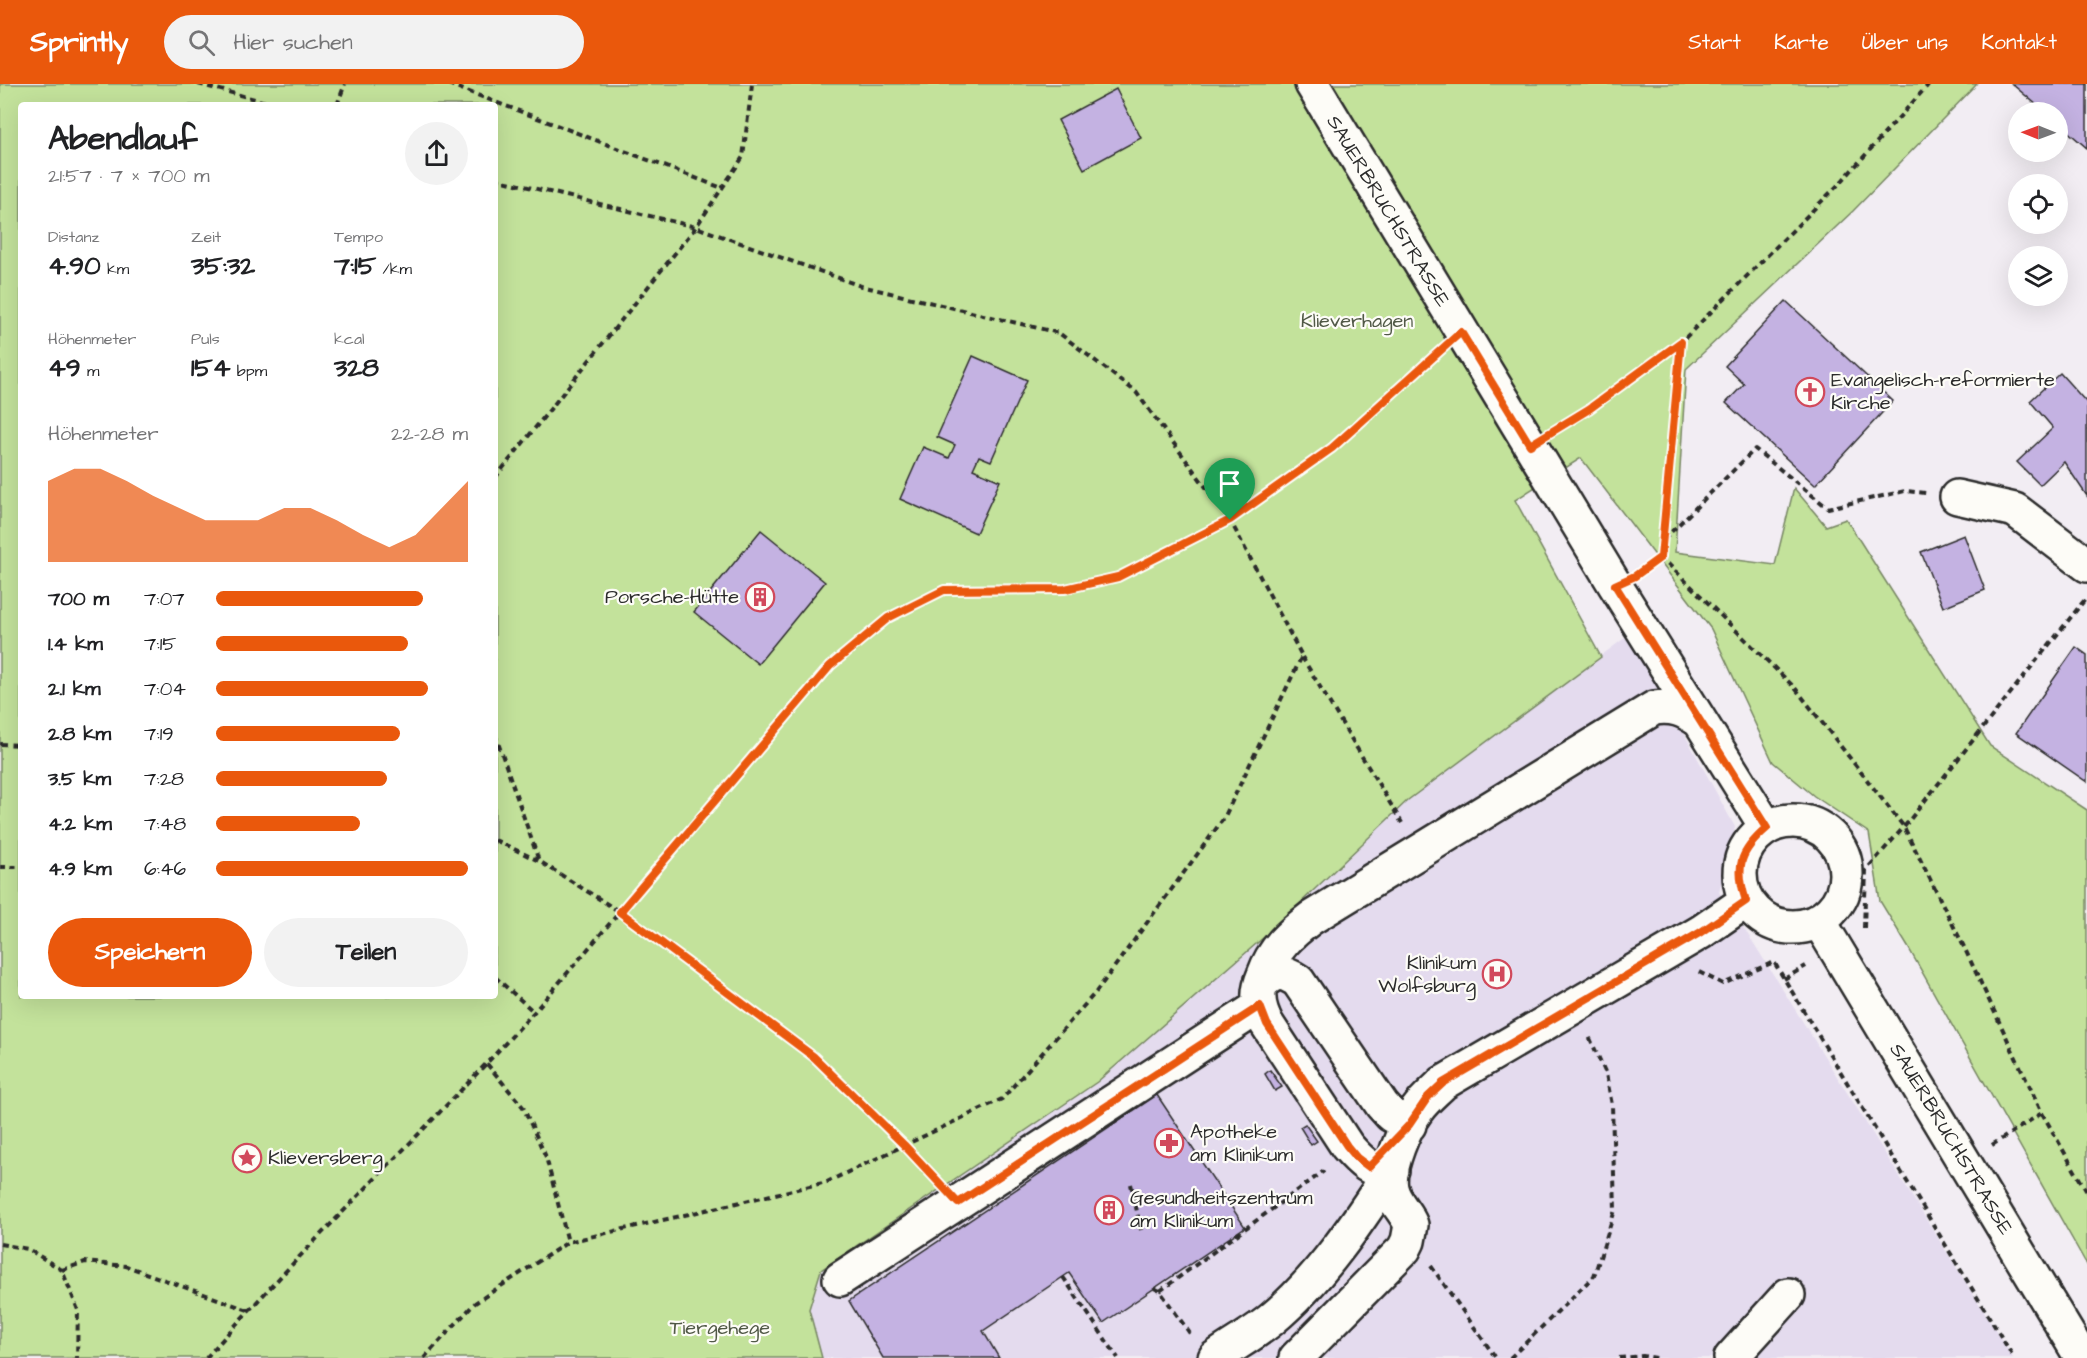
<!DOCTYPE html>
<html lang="de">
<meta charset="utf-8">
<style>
:root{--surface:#fff;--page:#f2f2f2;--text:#202124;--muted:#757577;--accent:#ea580c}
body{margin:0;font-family:"Architects Daughter",sans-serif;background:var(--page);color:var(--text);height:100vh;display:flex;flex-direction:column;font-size:22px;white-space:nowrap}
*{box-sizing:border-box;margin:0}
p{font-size:20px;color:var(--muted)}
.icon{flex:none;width:33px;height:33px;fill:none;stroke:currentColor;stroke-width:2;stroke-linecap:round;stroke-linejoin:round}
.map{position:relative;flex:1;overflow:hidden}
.side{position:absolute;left:18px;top:18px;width:480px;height:897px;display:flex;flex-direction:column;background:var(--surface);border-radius:6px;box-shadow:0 6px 24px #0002}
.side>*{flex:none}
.needle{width:39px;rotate:271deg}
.controls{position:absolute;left:2008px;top:18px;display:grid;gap:12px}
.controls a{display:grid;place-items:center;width:60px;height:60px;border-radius:50%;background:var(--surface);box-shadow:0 6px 24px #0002;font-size:30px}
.pin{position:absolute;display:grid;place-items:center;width:51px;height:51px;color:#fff;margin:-62px -26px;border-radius:50% 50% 50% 0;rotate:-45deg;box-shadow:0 0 6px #0007}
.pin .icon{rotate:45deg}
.round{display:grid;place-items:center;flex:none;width:63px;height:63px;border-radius:32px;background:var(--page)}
.summary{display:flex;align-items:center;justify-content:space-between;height:102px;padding:0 30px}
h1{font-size:33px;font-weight:700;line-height:45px}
.stats{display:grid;grid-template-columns:repeat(3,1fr);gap:9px;height:102px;padding:6px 30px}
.stats div{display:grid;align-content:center}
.stats b{font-size:26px;font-weight:700}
.stats small{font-size:16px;font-weight:400}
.stats p{font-size:16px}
.chart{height:168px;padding:12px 30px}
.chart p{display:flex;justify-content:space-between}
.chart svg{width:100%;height:108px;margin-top:6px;fill:var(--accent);opacity:.7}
.button{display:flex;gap:12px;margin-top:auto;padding:12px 30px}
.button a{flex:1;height:69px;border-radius:36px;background:var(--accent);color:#fff;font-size:24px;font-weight:700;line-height:69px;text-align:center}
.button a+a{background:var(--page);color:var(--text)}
ul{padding:0 30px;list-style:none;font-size:20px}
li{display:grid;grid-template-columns:96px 72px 1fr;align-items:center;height:45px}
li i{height:15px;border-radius:8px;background:var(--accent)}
header{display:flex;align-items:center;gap:36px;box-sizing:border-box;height:84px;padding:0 30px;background:var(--accent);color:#fff}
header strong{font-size:28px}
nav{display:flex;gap:33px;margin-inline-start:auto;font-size:21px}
.search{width:420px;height:54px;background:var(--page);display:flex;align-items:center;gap:15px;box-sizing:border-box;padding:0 21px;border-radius:33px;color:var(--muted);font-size:22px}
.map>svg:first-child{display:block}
</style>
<header>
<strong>Sprintly</strong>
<div class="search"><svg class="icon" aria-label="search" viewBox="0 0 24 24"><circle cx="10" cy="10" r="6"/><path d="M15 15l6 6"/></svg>Hier suchen</div>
<nav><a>Start</a><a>Karte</a><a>Über uns</a><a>Kontakt</a></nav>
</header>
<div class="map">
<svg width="2087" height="1274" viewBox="0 0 2087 1274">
<rect width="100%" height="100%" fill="#f2edf3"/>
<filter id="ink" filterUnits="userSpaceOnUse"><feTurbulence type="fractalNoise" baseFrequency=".0167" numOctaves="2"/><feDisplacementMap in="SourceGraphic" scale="12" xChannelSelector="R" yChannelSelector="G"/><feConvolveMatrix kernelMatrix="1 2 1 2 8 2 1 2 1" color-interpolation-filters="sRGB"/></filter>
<g filter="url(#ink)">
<path fill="#e4dbee" d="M1630,550l105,193 -16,65 32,47 262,419h-1191l-13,-49 12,-39 276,-188 174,-151 137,-131z"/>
<path fill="#c3e29b" stroke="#778663" stroke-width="1.5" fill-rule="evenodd" d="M0,0h1977l-124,127 -167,158 -11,183 100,13 19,-77 32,38 20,-7 144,227 97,64v455l-179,-318 -28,-46 -11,-68 -55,-37 -41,-34 -62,-133 -130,-171 -66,42 86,157 -193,143 -137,131 -174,151 -276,188 -12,39 13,49h-822zM21,21h474v891h-474z"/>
<path fill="#c4b2e2" stroke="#2b2b2b" stroke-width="1.5" d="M2012,0h75v64l-29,-25v-11h-13z
M1116,5l25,49 -57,31 -26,-49z
M1786,217l107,100 -78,84 -89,-82 18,-19 -19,-18z
M973,272l54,24 -36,81 -12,-5 -6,13 27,12 -24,52 -76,-34 23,-52 26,11 6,-13 -18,-8z
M2060,289l27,30v93l-23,-34 -24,23 -23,-23 36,-34 -23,-27z
M761,446l64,52 -67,82 -64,-52z
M1964,451l21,55 -42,17 -22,-55z
M2076,563l11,8v127l-71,-49z
M1270,986l12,17 -7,4 -10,-17z
M1157,1011l88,132 -142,96 -34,-50 -86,58 16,27h-116l-34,-57z
M1305,1040l12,17 -6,4 -11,-18z"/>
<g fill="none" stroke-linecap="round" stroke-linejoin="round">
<g stroke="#2b2b2b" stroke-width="38">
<path id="minor" d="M1312,0l303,501 152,243
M1957,413l58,13 72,55
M1740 790a53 53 0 1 1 106 0a53 53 0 1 1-106 0Z
M1819,837l263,437
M1261,900c13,-13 21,-14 37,-3l84,124 9,10 18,10
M1392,1086c-20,4 -32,-9 -45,-24l-80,-122c-4,-8 -8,-17 -8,-26 -1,-8 2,-16 5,-23 9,-26 26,-41 47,-57l343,-210c19,-3 30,2 46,13
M840,1195l420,-273
M1215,1274c18,-13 39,-24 57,-39 48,-40 86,-97 120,-149
M1296,1274l108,-109 4,-8 3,-16c-5,-13 -17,-22 -20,-37 -4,-20 14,-62 26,-78 7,-10 17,-18 26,-27l258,-151 45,-31
M1731,1274l57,-63"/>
</g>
<path stroke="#2b2b2b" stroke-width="4" stroke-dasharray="6 4.5" stroke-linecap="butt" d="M198,0l79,21
M448,0l274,104
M337,21l8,-21
M1557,345l32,-20 92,-67 161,-161 87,-97
M495,394l201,-251 47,-70 9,-73
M1664,455l91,-90 73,59 77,-17 21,2
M1661,473l5,-39 15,-175
M1643,486l18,-13 134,131 109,139 60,120 78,166 45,79
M1302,573l100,166
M495,650l44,127
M0,660l21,1
M495,756l44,21 81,51 194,145 121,121
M0,783h21
M1864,844l2,-58 38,-43 183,-230
M1699,888l24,12 51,-22 240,396
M495,893l39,35
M1784,895l22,-13
M487,980l36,43 23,50 22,85
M1992,1061l50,-32
M1131,1100l10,46
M0,1160l28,5 34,21 16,40 -1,48
M1431,1182l65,92
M62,1186l23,-8 41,4 122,44
M1063,1193l55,81
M1154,1204l6,3 31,44
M1160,1207l164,-120
M206,1274c105,-119 221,-228 328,-346l296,-346 58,-48 56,-28 121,-1 53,-12 112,-57 102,-72 105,-94
M424,1274l51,-55 93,-61 259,-60 175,-83 94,-107 128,-174 78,-162 -72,-136 -94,-128 -77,-59 -198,-47 -165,-59 -201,-48
M1510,1274l84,-82 21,-66 -3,-105 -6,-31 -17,-38
M1619,1274l24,-2 14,2"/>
<use href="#minor" stroke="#fdfcf7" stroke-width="33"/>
</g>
</g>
<g fill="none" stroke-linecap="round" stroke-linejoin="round" filter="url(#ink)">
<g stroke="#fff" stroke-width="12">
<path id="route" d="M1461,248l69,113 59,-36 92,-67 -20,215 -26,19 -20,9 152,243c-28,24 -32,39 -21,73l-45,31 -258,151 -15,14 -19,28 -40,42 -12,-9 -10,-12 -80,-122 -7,-18 -302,197 -54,-58 -90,-88 -194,-145 210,-246 58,-48 56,-28 121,-1 53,-12 112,-57 102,-72z"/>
</g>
<use href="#route" stroke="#ea580c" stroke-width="8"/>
</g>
<defs>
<g id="church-ring" transform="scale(1.5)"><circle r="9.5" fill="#fdfcf7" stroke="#d1495b" stroke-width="1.5"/><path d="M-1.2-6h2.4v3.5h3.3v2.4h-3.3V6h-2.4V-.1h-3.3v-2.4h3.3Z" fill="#d1495b"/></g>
<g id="building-ring" transform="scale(1.5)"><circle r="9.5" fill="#fdfcf7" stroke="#d1495b" stroke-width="1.5"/><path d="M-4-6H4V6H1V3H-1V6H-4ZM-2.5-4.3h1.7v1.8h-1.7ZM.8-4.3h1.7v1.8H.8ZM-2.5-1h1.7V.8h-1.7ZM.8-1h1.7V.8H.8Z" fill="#d1495b"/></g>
<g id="hospital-ring" transform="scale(1.5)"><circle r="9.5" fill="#fdfcf7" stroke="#d1495b" stroke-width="1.5"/><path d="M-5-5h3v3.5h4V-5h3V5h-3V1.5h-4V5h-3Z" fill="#d1495b"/></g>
<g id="pharmacy-ring" transform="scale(1.5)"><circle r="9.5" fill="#fdfcf7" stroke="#d1495b" stroke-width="1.5"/><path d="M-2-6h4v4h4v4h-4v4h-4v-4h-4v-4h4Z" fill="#d1495b"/></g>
<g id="sight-ring" transform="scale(1.5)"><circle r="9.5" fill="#fdfcf7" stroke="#d1495b" stroke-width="1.5"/><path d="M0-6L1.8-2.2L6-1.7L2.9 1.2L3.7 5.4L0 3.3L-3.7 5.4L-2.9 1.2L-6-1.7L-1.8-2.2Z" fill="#d1495b"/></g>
</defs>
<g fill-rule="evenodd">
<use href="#church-ring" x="1810" y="308"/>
<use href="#building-ring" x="760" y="513"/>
<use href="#hospital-ring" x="1497" y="890"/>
<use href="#pharmacy-ring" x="1169" y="1059"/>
<use href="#sight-ring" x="247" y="1074"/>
<use href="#building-ring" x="1109" y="1126"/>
</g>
<g text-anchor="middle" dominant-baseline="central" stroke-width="4.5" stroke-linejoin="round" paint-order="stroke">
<g font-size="20" fill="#2b2b2b" stroke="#fdfcf7">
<text transform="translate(1388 127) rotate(59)">SAUERBRUCHSTRASSE</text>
<text transform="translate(1951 1055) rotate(59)">SAUERBRUCHSTRASSE</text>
</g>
<g font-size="20" fill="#515947" stroke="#fdfcf7">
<text x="1357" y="237">Klieverhagen</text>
<text x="720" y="1244">Tiergehege</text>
</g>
<g font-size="20" fill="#2b2b2b" stroke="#fdfcf7" text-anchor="start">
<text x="1831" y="296">Evangelisch-reformierte<tspan x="1831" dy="23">Kirche</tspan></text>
<text x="739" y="513" text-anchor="end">Porsche-Hütte</text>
<text x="1476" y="879" text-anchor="end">Klinikum<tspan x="1476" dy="23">Wolfsburg</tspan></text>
<text x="1190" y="1048">Apotheke<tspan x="1190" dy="23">am Klinikum</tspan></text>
<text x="268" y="1074">Klieversberg</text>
<text x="1130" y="1114">Gesundheitszentrum<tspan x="1130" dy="23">am Klinikum</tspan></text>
</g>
</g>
</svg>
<div class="controls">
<a><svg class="needle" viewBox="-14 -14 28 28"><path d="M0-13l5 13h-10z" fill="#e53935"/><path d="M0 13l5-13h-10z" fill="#757577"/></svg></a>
<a><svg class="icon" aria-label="locate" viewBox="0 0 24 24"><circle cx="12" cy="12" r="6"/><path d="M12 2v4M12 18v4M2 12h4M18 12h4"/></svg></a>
<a><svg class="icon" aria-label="layers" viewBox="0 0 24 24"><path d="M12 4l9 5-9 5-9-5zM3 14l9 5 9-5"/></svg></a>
</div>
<div class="pin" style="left:1230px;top:436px;background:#1e9e55"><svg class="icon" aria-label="arrive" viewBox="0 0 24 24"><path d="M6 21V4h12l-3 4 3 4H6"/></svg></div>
<section class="side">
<div class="summary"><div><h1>Abendlauf</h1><p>21:57 · 7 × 700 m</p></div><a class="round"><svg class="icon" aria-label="share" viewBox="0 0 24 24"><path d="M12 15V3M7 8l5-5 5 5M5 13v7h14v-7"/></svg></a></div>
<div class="stats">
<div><p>Distanz</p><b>4.90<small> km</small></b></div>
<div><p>Zeit</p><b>35:32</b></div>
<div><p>Tempo</p><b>7:15<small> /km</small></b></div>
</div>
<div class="stats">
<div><p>Höhenmeter</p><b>49<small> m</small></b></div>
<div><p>Puls</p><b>154<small> bpm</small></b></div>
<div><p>kcal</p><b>328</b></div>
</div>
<div class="chart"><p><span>Höhenmeter</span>22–28 m</p>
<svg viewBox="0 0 160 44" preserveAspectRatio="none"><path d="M0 44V11L10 6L20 6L30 11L40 17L50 22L60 27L70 27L80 27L90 22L100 22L110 27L120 33L130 38L140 33L150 22L160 11V44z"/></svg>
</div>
<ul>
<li><b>700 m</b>7:07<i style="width:82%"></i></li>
<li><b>1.4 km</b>7:15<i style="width:76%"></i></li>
<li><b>2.1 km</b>7:04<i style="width:84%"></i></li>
<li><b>2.8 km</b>7:19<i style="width:73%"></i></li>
<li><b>3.5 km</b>7:28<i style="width:68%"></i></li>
<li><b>4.2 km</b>7:48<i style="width:57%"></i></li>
<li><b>4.9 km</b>6:46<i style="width:100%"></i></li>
</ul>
<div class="button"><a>Speichern</a><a>Teilen</a></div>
</section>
</div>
